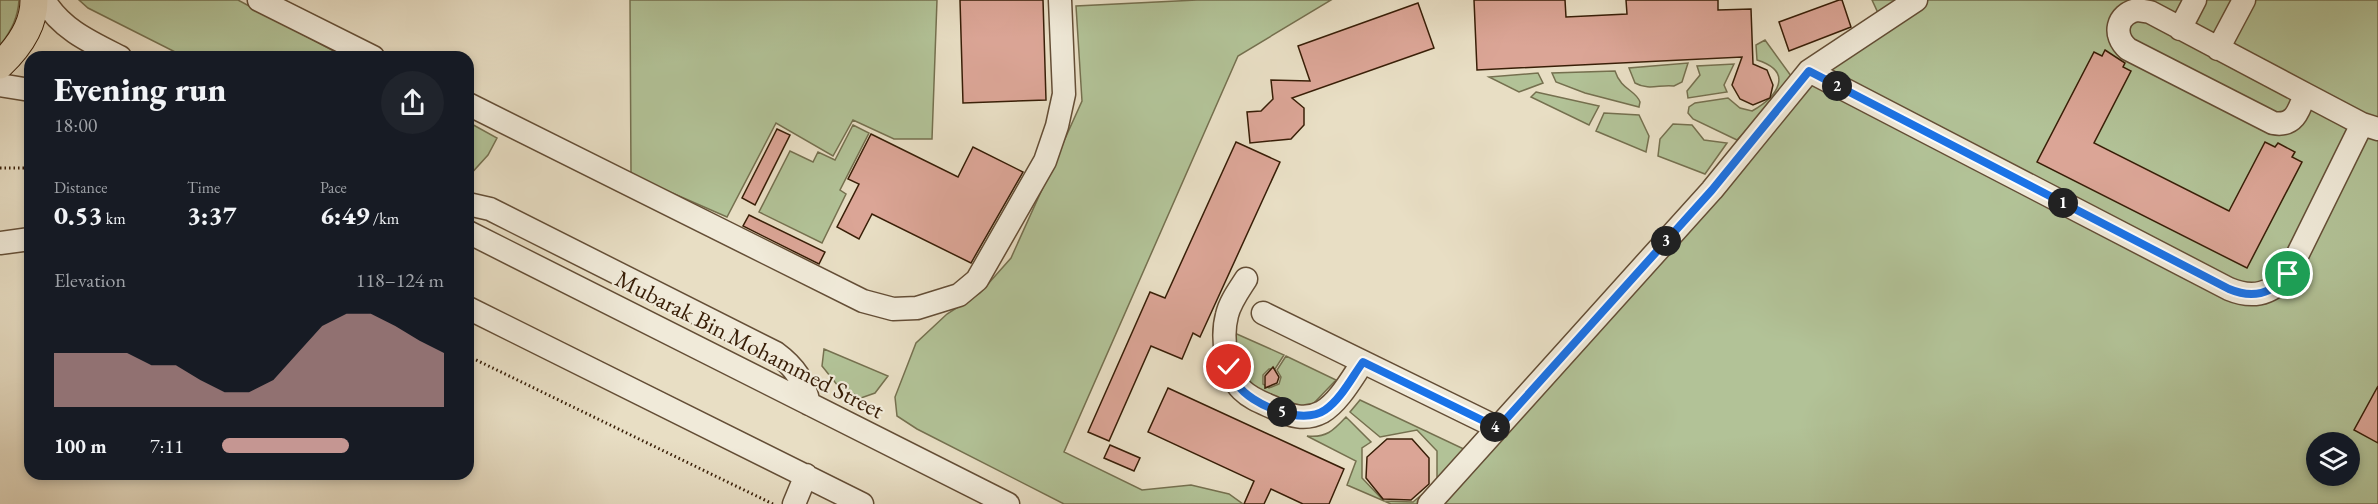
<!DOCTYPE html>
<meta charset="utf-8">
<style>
:root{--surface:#171b24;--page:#20242c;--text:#f1f3f6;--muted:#9ea1a6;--accent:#c59692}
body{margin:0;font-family:"EB Garamond",serif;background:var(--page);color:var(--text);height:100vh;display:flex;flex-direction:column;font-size:22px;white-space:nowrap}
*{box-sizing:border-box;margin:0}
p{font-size:20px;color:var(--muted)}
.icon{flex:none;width:33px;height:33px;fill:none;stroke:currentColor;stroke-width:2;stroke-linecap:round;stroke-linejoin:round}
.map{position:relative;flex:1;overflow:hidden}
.sheet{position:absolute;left:24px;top:51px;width:450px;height:429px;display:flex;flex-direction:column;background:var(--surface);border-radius:18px;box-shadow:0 3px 9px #0003}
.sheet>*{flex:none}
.fabs{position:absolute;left:2306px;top:432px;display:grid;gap:12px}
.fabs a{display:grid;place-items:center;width:54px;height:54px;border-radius:50%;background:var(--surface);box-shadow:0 3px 9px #0003;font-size:30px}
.pin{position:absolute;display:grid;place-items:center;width:51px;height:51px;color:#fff;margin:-26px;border:3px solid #fff;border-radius:50%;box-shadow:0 2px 6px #0007}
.km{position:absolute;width:30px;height:30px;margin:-15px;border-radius:50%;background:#222;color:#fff;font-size:16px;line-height:30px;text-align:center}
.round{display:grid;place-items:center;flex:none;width:63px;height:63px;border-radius:32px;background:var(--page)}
.overview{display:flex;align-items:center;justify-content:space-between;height:102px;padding:0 30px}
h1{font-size:33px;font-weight:800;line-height:45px}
.figures{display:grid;grid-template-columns:repeat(3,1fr);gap:9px;height:102px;padding:6px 30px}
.figures div{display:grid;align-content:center}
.figures b{font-size:26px;font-weight:800}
.figures small{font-size:16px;font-weight:400}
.figures p{font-size:16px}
.chart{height:168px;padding:12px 30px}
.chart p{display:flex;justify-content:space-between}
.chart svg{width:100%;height:108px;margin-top:6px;fill:var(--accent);opacity:.7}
ul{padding:0 30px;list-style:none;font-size:20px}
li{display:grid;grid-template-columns:96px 72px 1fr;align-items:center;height:45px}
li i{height:15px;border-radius:8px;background:var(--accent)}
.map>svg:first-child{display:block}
</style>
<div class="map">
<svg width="2378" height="504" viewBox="0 0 2378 504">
<rect width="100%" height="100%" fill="#e8dec4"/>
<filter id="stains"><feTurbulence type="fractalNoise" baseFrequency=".00333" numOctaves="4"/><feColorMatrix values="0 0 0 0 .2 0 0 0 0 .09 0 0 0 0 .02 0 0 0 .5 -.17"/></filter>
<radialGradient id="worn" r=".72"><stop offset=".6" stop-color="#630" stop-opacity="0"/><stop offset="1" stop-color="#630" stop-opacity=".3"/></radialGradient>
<path fill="#b2c297" stroke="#75704f" stroke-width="1.5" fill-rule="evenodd" d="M0,0h19c-1,17 -8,32 -19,45z
M79,0h159l107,57h-160l-97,-49z
M630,0h307l-5,139h-38l-41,-19 -20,36 -57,-33 -49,94 -96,-42z
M1197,0h134l-93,56 -174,396 78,38 49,-5 38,9 14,10h-179l-147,-75 -20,-13 -2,-19 21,-54 31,-29 33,-21 31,-35 71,-157 -6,-95z
M1872,0h506v504h-940l392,-459 48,-32zM2316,442h33v34h-33z
M1765,40l29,40 -57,60 -44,-21 -5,-6 1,-6 6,-4 33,-5 12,10 12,3c25,-14 43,-39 5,-51l-1,-15z
M1688,63l-6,19 -8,4c-14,-2 -25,5 -39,-3l-6,-15z
M1734,64l-10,21 3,7 -39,6 -1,-7 13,-16 -3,-9z
M1615,71c6,19 21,19 25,31l-1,5 -54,-14 -29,-11 -4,-9z
M1538,73l5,10 -24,9 -30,-15z
M1536,92l63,14 -10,19 -58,-28z
M1604,113l35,2 10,21 -3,16 -50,-21z
M468,122l29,16 -9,17 -20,22z
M1673,124l19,1 12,15 23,3 -22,31 -47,-18 2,-17z
M853,125l16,8 -29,57 6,4 -24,49 -63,-31 31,-61 23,11 5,-10 17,8z
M1230,331l54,24 -9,14h-6l-6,6v9l6,4 10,-4 2,-7 -4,-7 9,-14 50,24 -24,25 -13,4 -55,-24z
M824,349l64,27 -13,17 -14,5 -23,-12 -16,-20z
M1360,400l108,51 -50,53h-27l-44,-19 9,-24 -49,-25c19,2 26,-5 39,-19l25,25 -9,6v30l22,23 29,1 24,-20v-31l-20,-21 -37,7 -30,-25z"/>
<path fill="#dba596" stroke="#381e07" stroke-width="1.5" d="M960,0h83l3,100 -83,3z
M1474,0h91l1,17 61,-3 -1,-14h92v10l33,-1 2,55 14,6 6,15 -3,13 -17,7 -13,-6 -8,-14 10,-28 -265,13z
M1839,0h3l9,27 -62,24 -10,-29z
M1418,3l16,45 -142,50 12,10v17l-13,14 -41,4 -3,-31 14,-1 12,-12 -2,-19 39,1 -12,-35z
M2105,50l20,13 -2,4 8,4 -37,72 135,68 36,-69 10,5 3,-4 17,9 -3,5 10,5 -55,106 -210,-106 57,-110 8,4z
M777,129l13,6 -35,70 -13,-7z
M871,134l87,43 15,-30 50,25 -52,91 -99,-49 -13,25 -22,-12 22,-43 -11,-5z
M1236,142l44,20 -80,175 -7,-4 -11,26 -31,-13 -42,95 -21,-9 62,-140 15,6z
M749,215l76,37 -6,12 -76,-38z
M1273,367l6,10 -2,6 -12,5v-12z
M2378,386v57l-24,-13z
M1168,388l176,81 -15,35h-26l-32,-15 -7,15h-20l10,-23 -106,-49z
M1387,439h25l17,19v26l-18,16 -28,-1 -17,-21 1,-21z
M1110,445l30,13 -6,13 -30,-13z"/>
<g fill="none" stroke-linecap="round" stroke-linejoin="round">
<g stroke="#644e36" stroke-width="25">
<path id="minor" d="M44,0c17,29 46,42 76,57
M259,0l114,57
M2137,10l13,2 155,82c-6,17 -11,33 -32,29l-145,-74c-16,-14 -11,-35 9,-39z
M2180,29l15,-29
M2218,49l26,-49
M1809,71l420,218c24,10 43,5 59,-15l74,-150
M0,85l30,5
M2305,94l57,30 16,5
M468,104l395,197 30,8 24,-1 42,-13 18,-15 68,-119 12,-35 7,-32 -4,-94
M468,204l22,5 286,144c19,14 28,28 33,51
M468,232l540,272
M0,243l30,-4
M1246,279c-7,11 -16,23 -19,36 -6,22 -1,59 15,75 9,9 21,13 32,18 16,8 31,13 48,4 17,-10 30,-34 41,-50
M468,308l394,196
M1263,313l235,115
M794,504l12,-29
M1429,504l283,-314 97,-119 107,-71"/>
</g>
<g stroke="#381e07" stroke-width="29">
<path id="major" d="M0,65c18,-17 34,-39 34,-65"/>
</g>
<path stroke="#381e07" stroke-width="3" stroke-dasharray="1.5 3" stroke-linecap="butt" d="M0,168h30
M468,356l305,148"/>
<use href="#minor" stroke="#f0ead9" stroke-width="22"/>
<use href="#major" stroke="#e8dec4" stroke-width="27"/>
</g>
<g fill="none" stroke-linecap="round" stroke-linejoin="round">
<g stroke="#fff" stroke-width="12">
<path id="route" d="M1229,367c2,6 4,12 8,17 14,21 65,42 88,26 16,-11 27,-33 38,-48l135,66 214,-238 97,-119 420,218c24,10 43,5 59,-15"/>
</g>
<use href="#route" stroke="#1a73e8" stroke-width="8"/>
</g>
<g text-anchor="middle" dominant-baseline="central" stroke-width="4.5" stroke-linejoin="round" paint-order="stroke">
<g font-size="24" fill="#381e07" stroke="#f0ead9">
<text transform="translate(750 344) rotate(27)">Mubarak Bin Mohammed Street</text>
</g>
</g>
<rect width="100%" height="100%" filter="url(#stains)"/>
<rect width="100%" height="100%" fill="url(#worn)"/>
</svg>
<div class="fabs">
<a><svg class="icon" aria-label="layers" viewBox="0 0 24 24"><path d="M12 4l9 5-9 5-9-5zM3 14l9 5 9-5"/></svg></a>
</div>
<div class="pin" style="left:2288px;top:274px;background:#1e9e55"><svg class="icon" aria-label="arrive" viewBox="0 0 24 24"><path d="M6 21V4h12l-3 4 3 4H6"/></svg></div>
<div class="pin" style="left:1229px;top:367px;background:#d93025"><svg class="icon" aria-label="check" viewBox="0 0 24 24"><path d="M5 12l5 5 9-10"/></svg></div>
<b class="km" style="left:2063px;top:203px">1</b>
<b class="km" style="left:1837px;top:86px">2</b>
<b class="km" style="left:1666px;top:241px">3</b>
<b class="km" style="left:1495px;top:427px">4</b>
<b class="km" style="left:1282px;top:412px">5</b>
<section class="sheet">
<div class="overview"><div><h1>Evening run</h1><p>18:00</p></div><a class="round"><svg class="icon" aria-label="share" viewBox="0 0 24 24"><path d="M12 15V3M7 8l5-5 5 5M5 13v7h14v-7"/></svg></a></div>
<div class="figures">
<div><p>Distance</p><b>0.53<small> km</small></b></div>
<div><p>Time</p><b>3:37</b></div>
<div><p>Pace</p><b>6:49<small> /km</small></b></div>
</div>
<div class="chart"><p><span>Elevation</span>118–124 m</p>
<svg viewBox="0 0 160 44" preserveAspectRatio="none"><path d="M0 44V22L10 22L20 22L30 22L40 27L50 27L60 33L70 38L80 38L90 33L100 22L110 11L120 6L130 6L140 11L150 17L160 22V44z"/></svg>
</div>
<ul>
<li><b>100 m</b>7:11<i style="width:57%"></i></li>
</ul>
</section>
</div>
